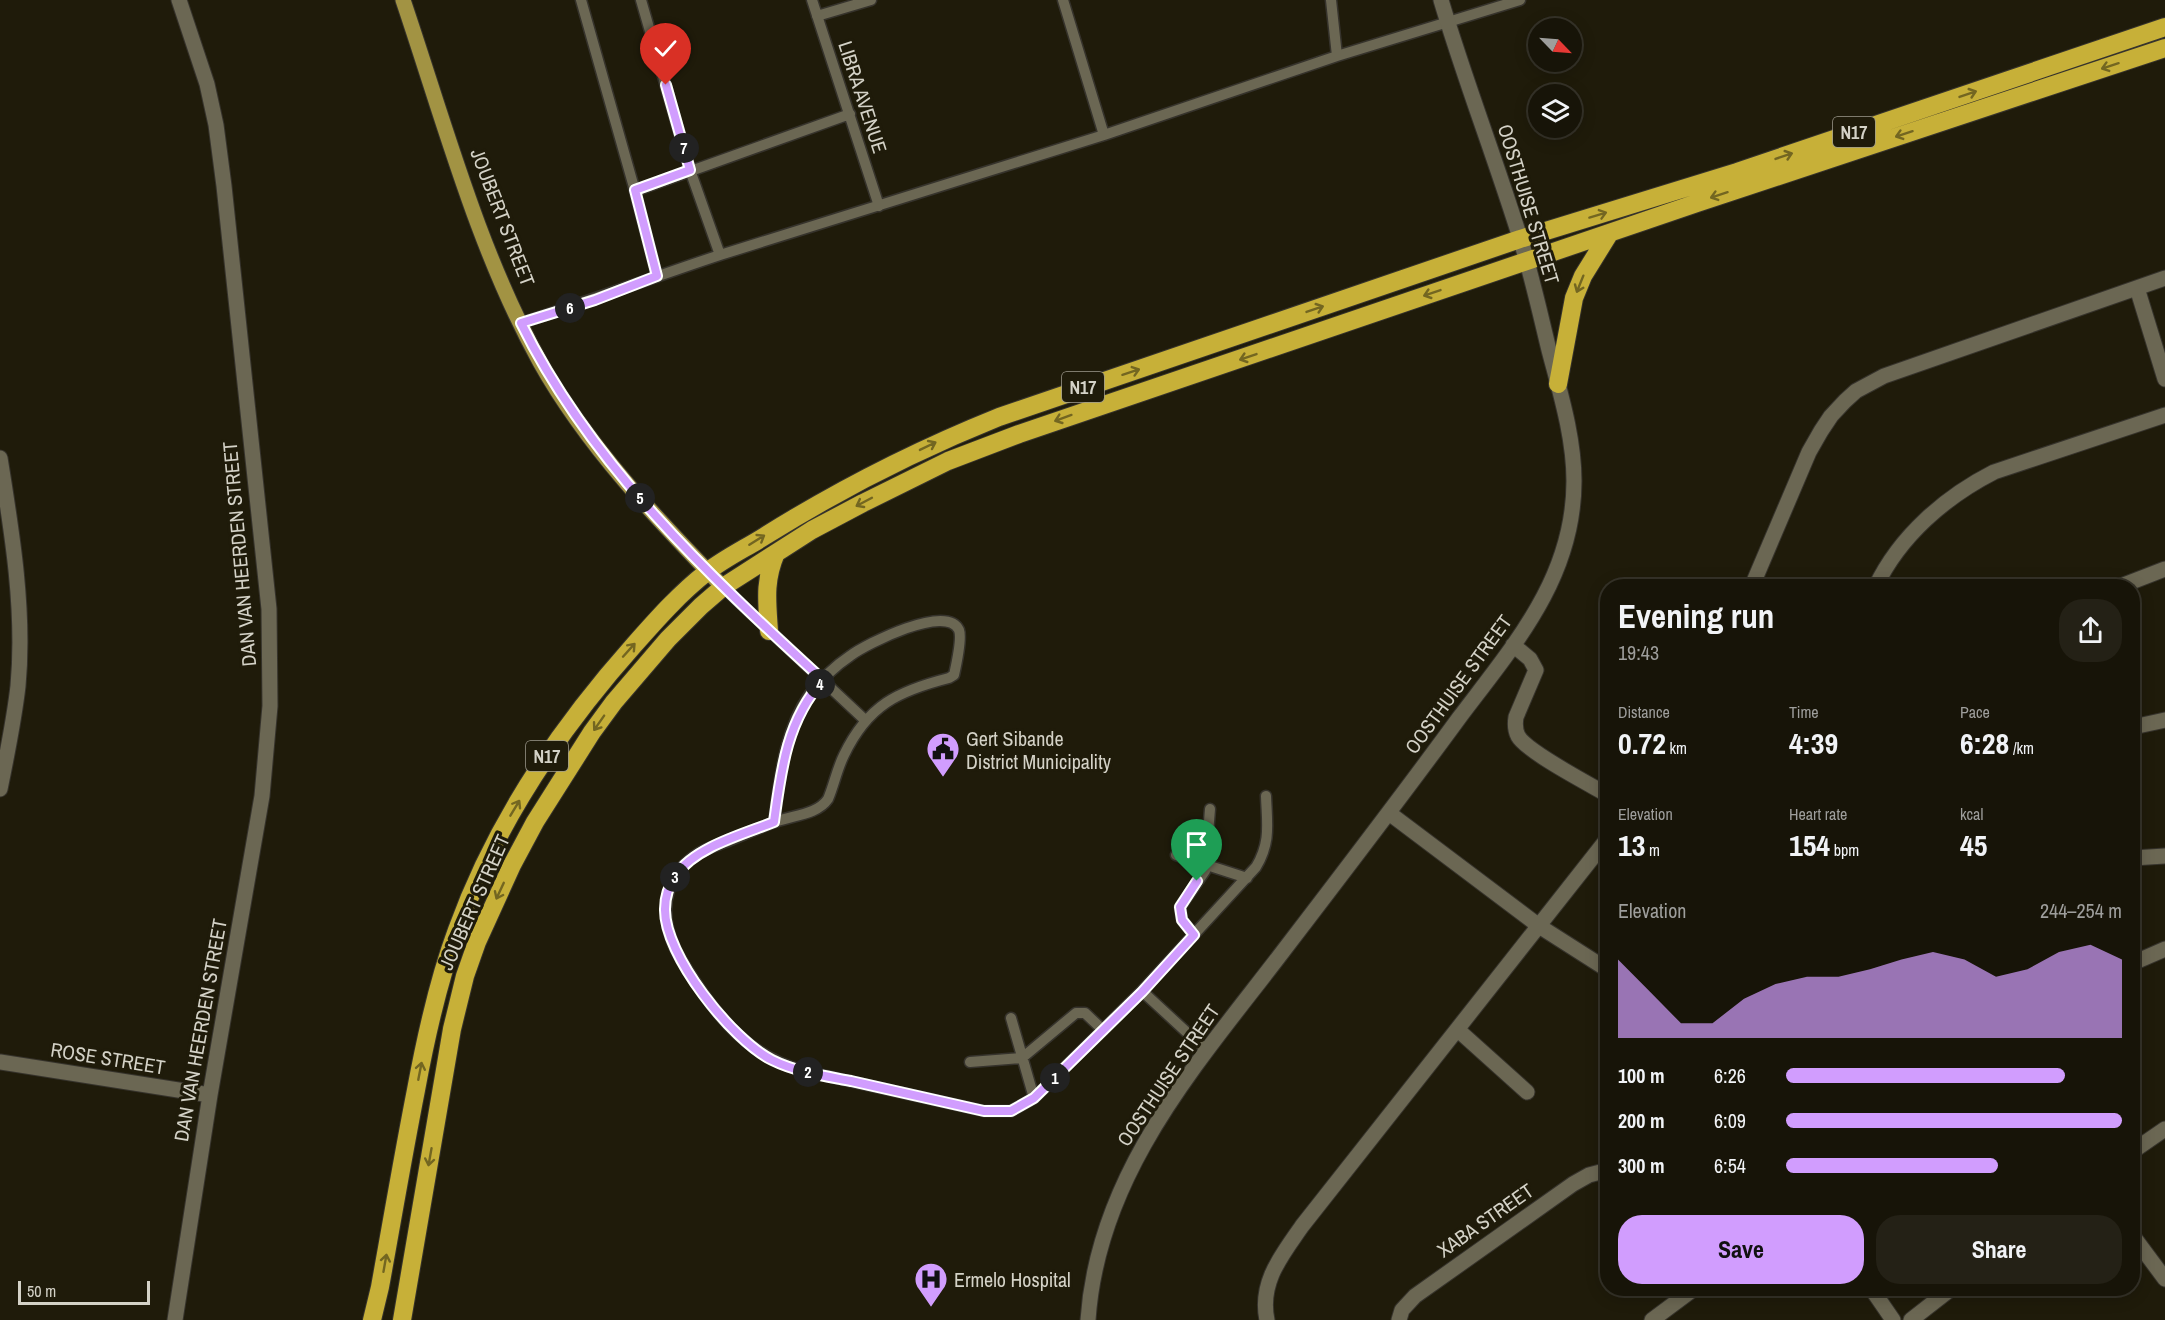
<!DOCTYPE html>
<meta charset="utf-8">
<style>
:root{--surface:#171408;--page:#242116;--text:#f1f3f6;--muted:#9e9e9c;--line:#363329;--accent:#d19dfe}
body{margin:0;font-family:"Archivo Narrow",sans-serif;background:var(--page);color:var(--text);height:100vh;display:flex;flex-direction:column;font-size:22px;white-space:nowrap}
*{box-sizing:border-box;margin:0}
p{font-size:20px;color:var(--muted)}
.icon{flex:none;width:33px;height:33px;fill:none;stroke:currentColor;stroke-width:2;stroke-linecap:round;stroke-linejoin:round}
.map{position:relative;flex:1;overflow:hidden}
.panel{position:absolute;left:1600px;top:579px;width:540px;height:717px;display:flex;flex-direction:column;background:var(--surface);border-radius:24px;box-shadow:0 3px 15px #0003,0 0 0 2px var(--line)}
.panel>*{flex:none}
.needle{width:39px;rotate:115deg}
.controls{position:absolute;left:1528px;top:18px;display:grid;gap:12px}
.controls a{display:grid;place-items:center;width:54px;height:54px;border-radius:50%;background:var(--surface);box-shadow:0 3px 15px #0003,0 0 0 2px var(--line);font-size:30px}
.scale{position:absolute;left:18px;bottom:15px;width:132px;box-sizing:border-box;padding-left:6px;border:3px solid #d4d2c7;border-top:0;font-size:16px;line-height:21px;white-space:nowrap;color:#d4d2c7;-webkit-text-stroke:4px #1f1b0a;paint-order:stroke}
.pin{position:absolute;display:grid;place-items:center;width:51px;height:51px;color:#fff;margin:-62px -26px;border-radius:50% 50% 50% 0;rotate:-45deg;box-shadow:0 0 6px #0007}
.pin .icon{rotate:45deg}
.km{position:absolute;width:30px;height:30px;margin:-15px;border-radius:50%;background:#222;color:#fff;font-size:16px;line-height:30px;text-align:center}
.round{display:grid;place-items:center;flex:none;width:63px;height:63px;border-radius:24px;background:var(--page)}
.summary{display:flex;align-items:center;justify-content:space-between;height:102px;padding:0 18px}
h1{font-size:33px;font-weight:800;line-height:45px}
.figures{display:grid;grid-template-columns:repeat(3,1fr);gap:9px;height:102px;padding:6px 18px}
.figures div{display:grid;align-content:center}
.figures b{font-size:30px;font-weight:800}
.figures small{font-size:16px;font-weight:400}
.figures p{font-size:16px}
.chart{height:168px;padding:12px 18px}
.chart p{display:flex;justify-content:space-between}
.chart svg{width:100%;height:108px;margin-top:6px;fill:var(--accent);opacity:.7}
.cta{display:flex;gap:12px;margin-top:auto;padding:12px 18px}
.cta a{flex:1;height:69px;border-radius:24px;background:var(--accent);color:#111;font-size:24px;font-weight:800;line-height:69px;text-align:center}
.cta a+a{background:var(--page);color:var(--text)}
ul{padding:0 18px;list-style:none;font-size:20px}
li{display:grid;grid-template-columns:96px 72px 1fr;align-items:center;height:45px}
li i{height:15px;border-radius:8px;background:var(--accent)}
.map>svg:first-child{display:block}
</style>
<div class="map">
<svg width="2165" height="1320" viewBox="0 0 2165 1320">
<rect width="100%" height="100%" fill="#1f1b0a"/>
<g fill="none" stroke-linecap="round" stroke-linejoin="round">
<g stroke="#36332c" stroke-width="13">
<path id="lane" d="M581,0l54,191 215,-77
M641,0l49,170 30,85 384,-120 233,-79 183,-56
M812,0l67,206
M1063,0l41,135
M1331,0l6,56
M817,16l54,-16
M635,191l22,85
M521,323c67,-21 132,-46 199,-68
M723,587l142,133
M774,822c6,-44 10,-91 36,-128 11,-14 25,-28 40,-38 16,-12 97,-53 109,-26 3,8 -3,36 -5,45l-5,3c-51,13 -81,27 -105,77 -7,14 -10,30 -16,44 -11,16 -35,16 -53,23 -14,5 -28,11 -42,17 -11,5 -24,8 -34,14 -32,20 -40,54 -27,88 5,14 14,27 22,39 28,43 59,78 110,91l180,40h27l23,-13 108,-107 114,-124c15,-25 11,-43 10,-71
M1176,855l71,23
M1194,935l-12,-15 -2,-13 25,-36 5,-62
M1142,991l65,60
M1011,1018l23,80
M970,1062l52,-4 54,-45h9l18,17"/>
</g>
<g stroke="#36332c" stroke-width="17">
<path id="street" d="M2137,288l28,91
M0,458c12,74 25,153 18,228 -4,35 -11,69 -18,103
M1752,586l57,-134 12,-21 10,-15 14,-15 11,-10 28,-15 281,-98
M1876,586c24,-50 69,-89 118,-114l171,-57
M2121,586l44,-17
M1513,645l17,14 6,11 -20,47c-1,6 -1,13 2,19 9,16 71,48 90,59
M2133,727l32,-7
M1389,813l150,113 69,44
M2133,858l32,-2
M2133,963l32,-14
M1458,1030l69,62
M0,1062l210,33
M2133,1151l32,-22
M2133,1236l32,43
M1871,1288l22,32
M175,1320l35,-225 52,-299 8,-90 -1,-97 -45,-423 -8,-61 -9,-41 -28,-84
M1088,1320c10,-148 110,-257 196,-370 59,-77 118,-154 175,-232 55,-73 115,-140 115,-237 0,-44 -14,-89 -25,-131 -9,-37 -17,-73 -28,-109 -25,-81 -56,-160 -80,-241
M1267,1320c-8,-38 15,-65 35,-94l306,-388
M1399,1320l3,-10 13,-14 158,-112 16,-9 19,-5
M1652,1320l43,-32
M1911,1320l41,-32"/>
</g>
<g stroke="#36332c" stroke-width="17">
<path id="primary" d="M403,0c41,121 75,250 137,362 47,84 116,156 183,225"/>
</g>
<g stroke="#36332c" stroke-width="20">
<path id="highway" d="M1558,384l16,-86 9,-22 26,-42
M769,631c-2,-30 -5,-50 7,-78
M372,1320l8,-33c12,-66 23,-131 36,-197 10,-54 22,-109 41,-160 38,-106 103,-202 177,-285 23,-26 46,-52 73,-73 18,-14 39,-24 58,-36 75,-47 152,-86 234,-119l521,-178 217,-67 428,-145
M402,1320l50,-291 13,-53 12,-34 35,-77 23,-43 57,-90 22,-30 54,-63 33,-33 22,-19 89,-57 51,-27 85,-42 71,-27 678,-231 468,-155"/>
</g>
<use href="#lane" stroke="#6b6753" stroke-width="10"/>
<use href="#street" stroke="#6b6753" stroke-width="15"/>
<use href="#primary" stroke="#a29343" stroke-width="15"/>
<use href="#highway" stroke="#c7b038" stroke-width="18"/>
</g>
<defs><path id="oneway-shaft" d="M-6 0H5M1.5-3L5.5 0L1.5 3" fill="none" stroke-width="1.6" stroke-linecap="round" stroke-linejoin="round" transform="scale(1.5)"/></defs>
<g stroke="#736621">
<use href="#oneway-shaft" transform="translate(2110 66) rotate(162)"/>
<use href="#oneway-shaft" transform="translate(1968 94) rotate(-19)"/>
<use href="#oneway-shaft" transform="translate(1904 134) rotate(162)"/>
<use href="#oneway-shaft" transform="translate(1784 156) rotate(-19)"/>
<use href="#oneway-shaft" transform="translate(1719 195) rotate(162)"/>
<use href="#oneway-shaft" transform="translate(1598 215) rotate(-17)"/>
<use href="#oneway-shaft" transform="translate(1580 284) rotate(112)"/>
<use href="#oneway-shaft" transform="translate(1432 293) rotate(161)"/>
<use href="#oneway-shaft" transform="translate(1315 309) rotate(-19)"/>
<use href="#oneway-shaft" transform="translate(1248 357) rotate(161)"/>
<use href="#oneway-shaft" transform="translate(1131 372) rotate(-18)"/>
<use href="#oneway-shaft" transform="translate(1063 418) rotate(160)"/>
<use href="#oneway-shaft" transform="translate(928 446) rotate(-26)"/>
<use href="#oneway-shaft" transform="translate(864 502) rotate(152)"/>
<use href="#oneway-shaft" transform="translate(757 540) rotate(-32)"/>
<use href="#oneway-shaft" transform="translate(629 650) rotate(-48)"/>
<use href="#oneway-shaft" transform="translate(599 723) rotate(125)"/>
<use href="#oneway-shaft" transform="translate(515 808) rotate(-59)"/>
<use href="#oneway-shaft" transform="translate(500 891) rotate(115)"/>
<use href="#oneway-shaft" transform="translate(420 1071) rotate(-79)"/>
<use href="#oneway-shaft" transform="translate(430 1157) rotate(100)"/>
<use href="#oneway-shaft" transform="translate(385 1263) rotate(-80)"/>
</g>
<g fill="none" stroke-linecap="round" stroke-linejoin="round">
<g stroke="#fff" stroke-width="12">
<path id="route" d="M666,85l24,85 -55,20 22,86 -62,24 -74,23c70,142 187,252 302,357 -36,40 -42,90 -49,142 -30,12 -79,25 -98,53 -7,10 -11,22 -11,34 -1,46 67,131 107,151 24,12 53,16 79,21 44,10 88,20 133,30h27l23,-13 108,-106 52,-57 -12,-15 -2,-13 17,-26"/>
</g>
<use href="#route" stroke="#d19dfe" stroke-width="8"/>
</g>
<defs>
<g id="civic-pin" transform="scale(1.725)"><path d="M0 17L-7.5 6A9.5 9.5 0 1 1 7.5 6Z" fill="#d19dfe" stroke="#1f1b0a"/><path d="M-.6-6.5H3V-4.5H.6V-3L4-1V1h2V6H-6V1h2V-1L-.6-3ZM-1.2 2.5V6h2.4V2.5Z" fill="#111"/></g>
<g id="hospital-pin" transform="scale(1.725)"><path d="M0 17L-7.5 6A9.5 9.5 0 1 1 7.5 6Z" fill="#d19dfe" stroke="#1f1b0a"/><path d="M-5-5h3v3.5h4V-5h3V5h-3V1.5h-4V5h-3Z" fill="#111"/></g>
</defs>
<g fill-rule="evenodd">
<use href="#civic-pin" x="943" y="749"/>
<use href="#hospital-pin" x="931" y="1279"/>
</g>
<g text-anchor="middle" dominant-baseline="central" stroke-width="6" stroke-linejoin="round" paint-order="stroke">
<g fill="#1f1b0a" stroke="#9e9b8e" stroke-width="1.5">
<rect x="1833" y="117" width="42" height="30" rx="4.5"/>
<rect x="1062" y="372" width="42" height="30" rx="4.5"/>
<rect x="526" y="741" width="42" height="30" rx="4.5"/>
</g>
<g font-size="18" font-weight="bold" fill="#d4d2c7">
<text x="1854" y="132">N17</text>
<text x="1083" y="387">N17</text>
<text x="547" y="756">N17</text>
</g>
<g font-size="20" fill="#d4d2c7" stroke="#1f1b0a">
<text transform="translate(863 97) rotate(72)">LIBRA AVENUE</text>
<text transform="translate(1529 204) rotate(73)">OOSTHUISE STREET</text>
<text transform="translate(503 217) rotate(69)">JOUBERT STREET</text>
<text transform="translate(239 554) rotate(-95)">DAN VAN HEERDEN STREET</text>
<text transform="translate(1458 684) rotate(-54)">OOSTHUISE STREET</text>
<text transform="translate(474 902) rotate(-66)">JOUBERT STREET</text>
<text transform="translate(200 1030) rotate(-80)">DAN VAN HEERDEN STREET</text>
<text transform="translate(108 1058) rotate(9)">ROSE STREET</text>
<text transform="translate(1168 1075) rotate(-56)">OOSTHUISE STREET</text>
<text transform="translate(1485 1220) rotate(-35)">XABA STREET</text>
</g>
<g font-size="20" fill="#d4d2c7" stroke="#1f1b0a" text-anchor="start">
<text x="966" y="738">Gert Sibande<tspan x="966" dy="23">District Municipality</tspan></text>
<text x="954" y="1279">Ermelo Hospital</text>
</g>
</g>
</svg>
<div class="controls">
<a><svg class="needle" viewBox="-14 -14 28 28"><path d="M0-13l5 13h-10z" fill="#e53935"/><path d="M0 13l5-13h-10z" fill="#9e9e9c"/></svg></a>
<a><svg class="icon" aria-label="layers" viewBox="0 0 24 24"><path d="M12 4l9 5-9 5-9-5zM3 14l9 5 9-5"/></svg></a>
</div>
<div class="scale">50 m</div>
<div class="pin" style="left:1197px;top:881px;background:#1e9e55"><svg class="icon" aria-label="arrive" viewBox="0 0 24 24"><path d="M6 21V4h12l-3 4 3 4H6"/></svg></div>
<div class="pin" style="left:666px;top:85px;background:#d93025"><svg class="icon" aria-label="check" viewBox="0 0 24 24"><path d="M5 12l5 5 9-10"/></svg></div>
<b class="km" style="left:1055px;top:1078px">1</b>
<b class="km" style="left:808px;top:1072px">2</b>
<b class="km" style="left:675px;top:877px">3</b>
<b class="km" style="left:820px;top:684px">4</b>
<b class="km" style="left:640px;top:498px">5</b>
<b class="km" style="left:570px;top:308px">6</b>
<b class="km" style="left:684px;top:148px">7</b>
<section class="panel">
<div class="summary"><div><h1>Evening run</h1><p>19:43</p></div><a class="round"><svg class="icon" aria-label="share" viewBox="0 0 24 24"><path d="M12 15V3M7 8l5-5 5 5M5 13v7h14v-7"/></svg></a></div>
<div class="figures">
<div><p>Distance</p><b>0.72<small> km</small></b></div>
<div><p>Time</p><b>4:39</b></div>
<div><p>Pace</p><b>6:28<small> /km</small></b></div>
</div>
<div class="figures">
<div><p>Elevation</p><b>13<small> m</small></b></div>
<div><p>Heart rate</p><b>154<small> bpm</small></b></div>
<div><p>kcal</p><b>45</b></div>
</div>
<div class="chart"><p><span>Elevation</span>244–254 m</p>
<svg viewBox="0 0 160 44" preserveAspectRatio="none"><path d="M0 44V12L10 25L20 38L30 38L40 28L50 22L60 19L70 19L80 16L90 12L100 9L110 12L120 19L130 16L140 9L150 6L160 12V44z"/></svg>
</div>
<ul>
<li><b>100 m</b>6:26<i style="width:83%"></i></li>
<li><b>200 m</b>6:09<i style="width:100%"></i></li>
<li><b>300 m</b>6:54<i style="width:63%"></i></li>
</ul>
<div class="cta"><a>Save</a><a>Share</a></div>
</section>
</div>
